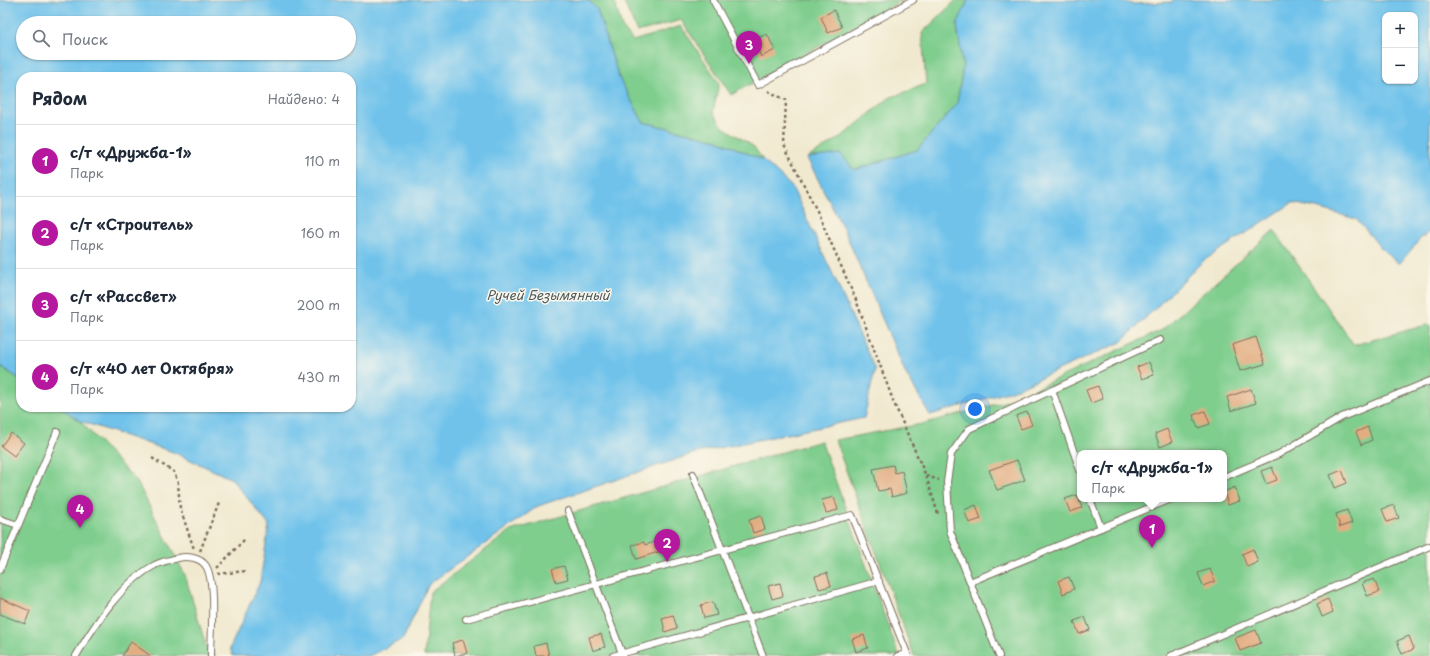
<!DOCTYPE html>
<html lang="ru">
<head>
<meta charset="utf-8">
<style>
  :root { --surface:#fff; --page:#f2f2f3; --text:#1f2937; --muted:#747a83; --line:#e0e1e3; --accent:#b5179e }
  body { margin:0; font-family:"Playpen Sans",sans-serif; background:var(--page); color:var(--text) }
  .controls { position:absolute; right:12px; top:12px; display:grid; overflow:hidden; border-radius:8px; box-shadow:0 1px 3px #0004 }
  .controls button { width:36px; height:36px; display:grid; place-items:center; padding:0; border:0; border-bottom:1px solid var(--line); background:var(--surface); color:var(--text); font:20px sans-serif }
  .you { position:absolute; left:975px; top:409px; width:14px; height:14px; margin:-10px; border:3px solid #fff; border-radius:50%; background:#1a73e8; box-shadow:0 0 0 6px #1a73e833 }
  .badge { display:grid; place-items:center; width:26px; height:26px; border-radius:50%; background:var(--accent); color:#fff; font-size:13px; font-weight:700 }
  .pin { position:absolute; translate:-50% -33px; filter:drop-shadow(0 1px 2px #0008) }
  .pin::after { content:''; position:absolute; top:21px; width:14px; height:12px; background:inherit; clip-path:polygon(0 0,100% 0,50% 100%) }
  .popup { position:absolute; left:1077px; top:450px; width:150px; height:52px; box-sizing:border-box; display:grid; place-content:center; border-radius:8px; background:var(--surface); filter:drop-shadow(0 1px 3px #0005); font-size:13px; white-space:nowrap; color:var(--muted) }
  .popup b { font-size:15px; color:var(--text) }
  .popup::after { content:''; position:absolute; left:50%; top:100%; margin-left:-8px; border:8px solid transparent; border-top-color:var(--surface) }
  .list { margin:0; padding:0; list-style:none }
  h2 { display:flex; justify-content:space-between; align-items:center; height:52px; margin:0; padding:0 16px; font-size:17px }
  h2 small { font-size:13px; font-weight:400; color:var(--muted) }
  .list li { display:grid; grid-template-columns:26px 1fr auto; gap:12px; align-items:center; box-sizing:border-box; height:72px; padding:0 16px; border-top:1px solid var(--line) }
  .list b { display:block; font-size:15px; white-space:nowrap }
  .list p { margin:0; font-size:13px; white-space:nowrap; color:var(--muted) }
  .list em { font-size:13px; font-style:normal; color:var(--muted) }
  .icon { flex:none; width:22px; height:22px; fill:none; stroke:currentColor; stroke-width:2; stroke-linecap:round; stroke-linejoin:round }
  .map { position:relative; flex:none; width:1430px; height:656px; overflow:hidden }
  .search { position:absolute; background:var(--surface); box-shadow:0 1px 3px #0004; left:16px; top:16px; width:340px; height:44px; display:flex; align-items:center; gap:10px; box-sizing:border-box; padding:0 14px; border-radius:22px; color:var(--muted); font-size:15px }
  .panel { position:absolute; background:var(--surface); box-shadow:0 1px 3px #0004; left:16px; top:72px; width:340px; height:340px; border-radius:16px }
  .map>svg:first-child { display:block }
  .green { fill:#7fce8e; stroke:#5d7c56; fill-rule:evenodd }
  .water { fill:#6fc2eb; stroke:#557684; fill-rule:evenodd }
  .building { fill:#e3ad82 }
  .lines { fill:none; stroke-linecap:round; stroke-linejoin:round }
  .service-casing { stroke:#7b6d5c; stroke-width:8 }
  .path { stroke:#7b6d5c; stroke-width:2.5; stroke-dasharray:3 3; stroke-linecap:butt }
  .service { stroke:#fff; stroke-width:6 }
  .labels { text-anchor:middle; stroke-width:3; stroke-linejoin:round; paint-order:stroke }
  .water-label { font-size:13px; font-style:italic; fill:#4b585c; stroke:#fbf7ec }
</style>
</head>
<body>
<div class="map">
<svg width="1430" height="656" viewBox="0 0 1430 656">
  <rect width="100%" height="100%" fill="#fbf7ec"/>
  <filter id="ink" filterUnits="userSpaceOnUse"><feTurbulence type="fractalNoise" baseFrequency=".025" numOctaves="2"/><feDisplacementMap in="SourceGraphic" scale="8" xChannelSelector="R" yChannelSelector="G"/><feConvolveMatrix kernelMatrix="1 2 1 2 8 2 1 2 1" color-interpolation-filters="sRGB"/></filter>
  <filter id="wash" filterUnits="userSpaceOnUse"><feTurbulence type="fractalNoise" baseFrequency=".012" numOctaves="4" result="noise"/><feDisplacementMap in="SourceGraphic" scale="16" xChannelSelector="R" yChannelSelector="G"/><feGaussianBlur stdDeviation="0.9" result="paint"/><feColorMatrix in="noise" values="0 0 0 0 0 0 0 0 0 0 0 0 0 0 0 0 0 1.4 0 .05"/><feComposite in="paint" operator="in"/></filter>
  <g filter="url(#wash)">
    <rect width="100%" height="100%" fill="#f1e9cf"/>
    <g class="green">
      <path d="M588,0H614L622,27L633,41L681,26L719,83L713,112L723,127L753,146L763,160L717,140L643,122L619,78L597,9Z"/>
      <path d="M623,0H903L731,95L681,20L637,32Z"/>
      <path d="M956,0H968L957,25L963,67L957,104L917,150L854,170L841,154L807,158L840,138L889,98L926,84L922,33Z"/>
      <path d="M1274,230L1354,345L1430,324V656H914L835,440L922,424L1011,400L1162,330ZM1080,453H1224V499H1080Z"/>
      <path d="M0,366L21,380V407H60L80,421L137,482L185,575L206,646L216,656H0Z"/>
      <path d="M821,441L899,656H424L430,592L510,531Z"/>
    </g>
    <g class="water">
      <path d="M0,0H588L597,9L619,78L643,122L717,140L763,160L792,187L836,281L875,369L864,418L695,453L538,506L429,584L403,639L369,656H233L230,648L260,582L269,525L232,479L173,452L80,421L60,407H351V77H21V380L0,366ZM23,23H349V53H23Z"/>
      <path d="M968,0H1117L1133,4L1171,2L1175,0H1430V231L1421,238L1399,264L1384,251L1356,219L1321,209L1292,203L1203,261L1121,342L1011,391L930,415L906,374L845,232L807,158L841,154L854,170L917,150L957,104L963,67L957,25ZM1385,15H1415V81H1385Z"/>
    </g>
    <g id="blocks">
      <g class="building">
        <path d="M834,10L842,27L828,33L821,17Z"/>
        <path d="M767,34L775,50L761,57L753,40Z"/>
        <path d="M1256,337L1265,364L1240,371L1232,345Z"/>
        <path d="M1149,362L1154,375L1142,379L1137,367Z"/>
        <path d="M1098,386L1103,399L1091,403L1086,390Z"/>
        <path d="M1251,389L1256,403L1231,411L1227,397Z"/>
        <path d="M1205,411L1210,424L1198,428L1193,415Z"/>
        <path d="M1027,412L1032,425L1021,429L1016,416Z"/>
        <path d="M1368,427L1372,440L1361,445L1356,432Z"/>
        <path d="M1167,429L1172,442L1160,447L1155,434Z"/>
        <path d="M11,433L24,443L14,456L1,446Z"/>
        <path d="M1017,460L1025,480L997,490L989,470Z"/>
        <path d="M893,465L895,473L902,471L907,493L892,497L890,489L878,491L873,469Z"/>
        <path d="M1272,467L1277,480L1266,484L1261,471Z"/>
        <path d="M1342,470L1347,483L1335,488L1330,475Z"/>
        <path d="M1235,487L1240,501L1228,505L1224,492Z"/>
        <path d="M1077,495L1082,508L1070,512L1065,499Z"/>
        <path d="M834,497L838,510L826,513L822,500Z"/>
        <path d="M976,505L981,519L969,523L964,510Z"/>
        <path d="M1394,505L1399,518L1387,522L1382,509Z"/>
        <path d="M1347,510L1352,523L1340,527L1336,514Z"/>
        <path d="M761,516L765,529L753,533L749,520Z"/>
        <path d="M674,536L678,549L666,553L665,550L636,559L632,545L644,542L645,545Z"/>
        <path d="M1253,549L1258,562L1247,567L1242,554Z"/>
        <path d="M564,566L568,579L556,582L552,569Z"/>
        <path d="M1210,569L1215,581L1203,586L1198,573Z"/>
        <path d="M827,573L831,586L819,589L815,576Z"/>
        <path d="M1069,577L1074,589L1063,594L1058,581Z"/>
        <path d="M1374,579L1379,592L1367,596L1362,583Z"/>
        <path d="M780,583L783,596L772,599L768,586Z"/>
        <path d="M0,598L30,611L25,624L0,614Z"/>
        <path d="M1328,599L1333,612L1322,617L1317,604Z"/>
        <path d="M713,602L717,615L704,618L701,605Z"/>
        <path d="M673,615L677,628L665,632L662,618Z"/>
        <path d="M1085,617L1090,630L1079,634L1074,621Z"/>
        <path d="M1256,630L1261,643L1240,651L1235,638Z"/>
        <path d="M601,634L605,647L593,651L589,637Z"/>
        <path d="M864,635L868,648L856,652L852,639Z"/>
        <path d="M1409,636L1414,649L1402,654L1397,641Z"/>
        <path d="M463,640L467,653L455,656L452,643Z"/>
        <path d="M131,642L151,656H122Z"/>
        <path d="M546,643L549,656H536L534,646Z"/>
      </g>
    </g>
  </g>
  <g filter="url(#ink)">
    <use href="#blocks" fill-opacity="0" stroke="#7b6d5c" stroke-width="1"/>
    <g class="lines">
      <g class="service-casing">
        <g id="service">
          <path d="M713,0L758,85L913,0"/>
          <path d="M1052,390L1080,470"/>
          <path d="M693,474L763,656"/>
          <path d="M1224,477L1279,454L1342,417L1430,381"/>
          <path d="M1090,499L1101,528"/>
          <path d="M568,511L623,656"/>
          <path d="M0,519L18,525"/>
          <path d="M0,569L57,432"/>
          <path d="M970,582L1171,499"/>
          <path d="M466,619L852,515L908,656"/>
          <path d="M76,656C95,624 121,583 155,565C162,561 171,560 178,558C187,556 200,557 206,566C216,582 211,636 211,656"/>
          <path d="M613,656L879,581"/>
          <path d="M898,656L907,654"/>
          <path d="M999,656L950,531L947,482L951,454L969,429L1160,340"/>
          <path d="M1171,656L1430,546"/>
        </g>
      </g>
      <g class="path">
        <path d="M768,91L786,100L784,145L817,211L856,300L894,403L926,476L938,514"/>
        <path d="M152,458L174,472L178,483L180,508L194,549"/>
        <path d="M926,476L939,480"/>
        <path d="M200,551L219,503"/>
        <path d="M217,568L245,539"/>
        <path d="M218,574L246,571"/>
      </g>
      <use href="#service" class="service"/>
    </g>
  </g>
  <g class="labels">
    <g class="water-label">
      <text x="548" y="300">Ручей Безымянный</text>
    </g>
  </g>
</svg>
<div class="controls">
<button>+</button>
<button>−</button>
</div>
<div class="you"></div>
<div class="pin badge" style="left:1152px;top:548px">1</div>
<div class="popup"><b>с/т «Дружба-1»</b>Парк</div>
<div class="pin badge" style="left:667px;top:562px">2</div>
<div class="pin badge" style="left:749px;top:64px">3</div>
<div class="pin badge" style="left:80px;top:528px">4</div>
<div class="search"><svg class="icon" aria-label="search" viewBox="0 0 24 24"><circle cx="10" cy="10" r="6"/><path d="M15 15l6 6"/></svg>Поиск</div>
<section class="panel">
<h2>Рядом<small>Найдено: 4</small></h2>
<ul class="list">
<li><span class="badge">1</span><div><b>с/т «Дружба-1»</b><p>Парк</p></div><em>110 m</em></li>
<li><span class="badge">2</span><div><b>с/т «Строитель»</b><p>Парк</p></div><em>160 m</em></li>
<li><span class="badge">3</span><div><b>с/т «Рассвет»</b><p>Парк</p></div><em>200 m</em></li>
<li><span class="badge">4</span><div><b>с/т «40 лет Октября»</b><p>Парк</p></div><em>430 m</em></li>
</ul>
</section>
</div>
</body>
</html>
